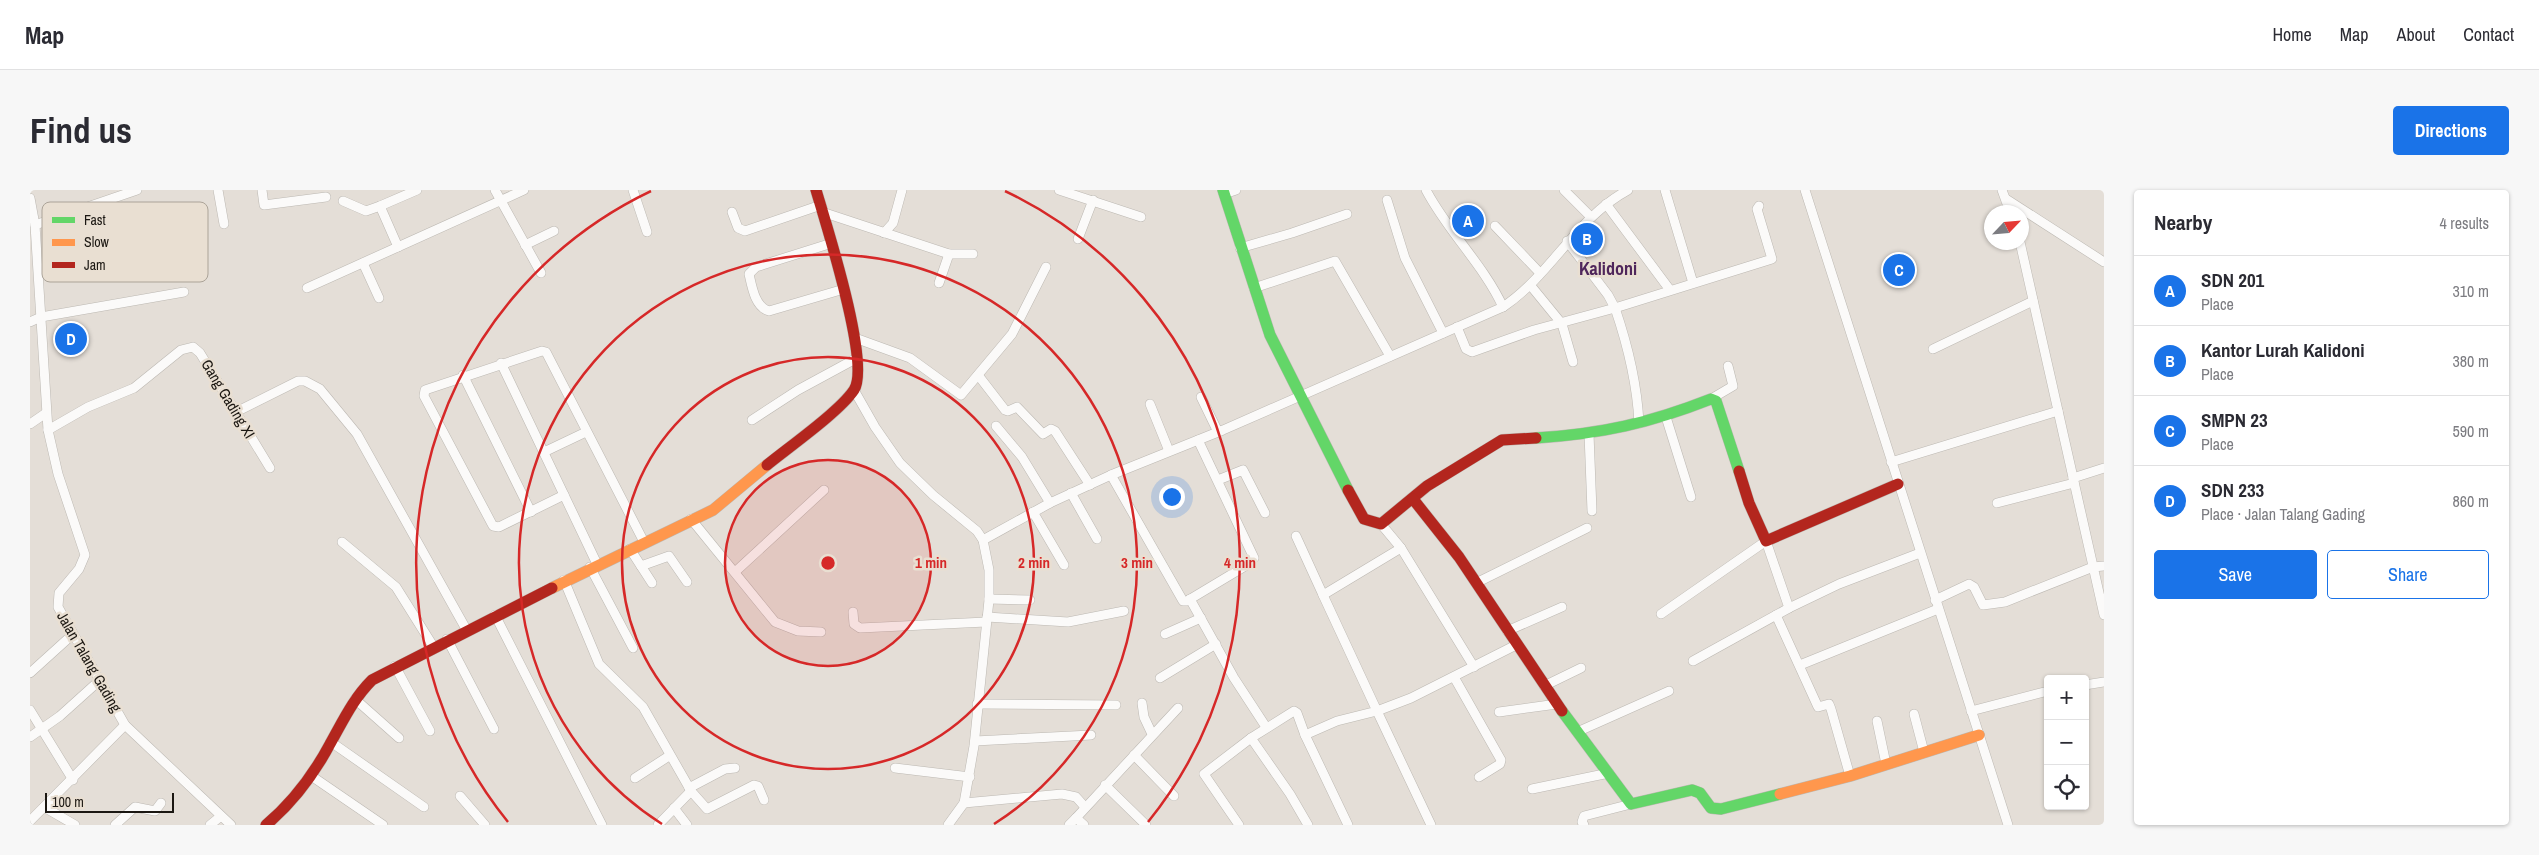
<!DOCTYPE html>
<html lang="en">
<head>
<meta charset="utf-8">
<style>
  :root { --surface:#fff; --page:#f7f7f7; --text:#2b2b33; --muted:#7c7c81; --line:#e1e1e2; --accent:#1a73e8 }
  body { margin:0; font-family:"Archivo Narrow",sans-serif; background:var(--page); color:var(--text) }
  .controls { position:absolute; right:15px; bottom:15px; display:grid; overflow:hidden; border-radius:5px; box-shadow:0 1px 4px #0004 }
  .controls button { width:45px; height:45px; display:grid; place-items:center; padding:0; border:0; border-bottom:1px solid var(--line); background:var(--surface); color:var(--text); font:25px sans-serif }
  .compass { position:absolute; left:1954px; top:15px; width:45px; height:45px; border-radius:50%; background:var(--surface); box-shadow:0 1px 4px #0004; rotate:64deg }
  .scale { position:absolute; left:15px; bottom:12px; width:129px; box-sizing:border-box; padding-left:5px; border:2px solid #1b1712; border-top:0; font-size:14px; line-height:18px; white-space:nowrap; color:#1b1712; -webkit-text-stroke:4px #e9dfd2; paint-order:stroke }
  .you { position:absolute; left:1141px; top:306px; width:18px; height:18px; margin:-12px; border:4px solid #fff; border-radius:50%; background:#1a73e8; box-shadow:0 0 0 8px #1a73e833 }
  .badge { display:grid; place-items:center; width:32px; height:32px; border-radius:50%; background:var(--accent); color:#fff; font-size:16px; font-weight:700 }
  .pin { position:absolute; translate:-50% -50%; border:2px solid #fff; box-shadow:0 1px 5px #0006 }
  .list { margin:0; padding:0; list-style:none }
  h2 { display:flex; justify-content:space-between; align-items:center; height:65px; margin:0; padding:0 20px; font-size:21px }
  h2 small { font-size:16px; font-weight:400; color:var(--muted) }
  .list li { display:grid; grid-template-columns:32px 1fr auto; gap:15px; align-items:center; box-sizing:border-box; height:70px; padding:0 20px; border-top:1px solid var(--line) }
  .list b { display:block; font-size:19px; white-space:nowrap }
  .list p { margin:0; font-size:16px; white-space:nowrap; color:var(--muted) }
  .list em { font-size:16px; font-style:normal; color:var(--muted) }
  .actions { display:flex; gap:10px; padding:15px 20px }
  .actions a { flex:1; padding:11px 0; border:1px solid var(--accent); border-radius:5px; text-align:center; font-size:18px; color:var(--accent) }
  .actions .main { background:var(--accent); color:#fff }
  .icon { flex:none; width:28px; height:28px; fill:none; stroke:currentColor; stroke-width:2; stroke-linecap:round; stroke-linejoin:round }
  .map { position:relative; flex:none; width:2074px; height:635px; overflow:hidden; border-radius:5px }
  header { display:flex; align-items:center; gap:30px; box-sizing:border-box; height:70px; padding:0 25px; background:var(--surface); border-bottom:1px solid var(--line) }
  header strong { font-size:24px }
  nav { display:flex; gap:28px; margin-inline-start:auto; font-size:18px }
  .intro { display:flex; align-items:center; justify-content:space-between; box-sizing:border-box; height:120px; padding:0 30px }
  h1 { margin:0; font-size:35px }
  .button { padding:12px 22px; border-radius:5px; background:var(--accent); color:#fff; font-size:18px; font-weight:700 }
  main { display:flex; gap:30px; padding:0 30px }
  aside { flex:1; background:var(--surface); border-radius:5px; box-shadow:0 1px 4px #0004 }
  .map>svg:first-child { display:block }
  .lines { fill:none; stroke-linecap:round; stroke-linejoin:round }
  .street-casing { stroke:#bcb8b2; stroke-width:10 }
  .fast-casing { stroke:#bcb8b2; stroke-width:12 }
  .slow-casing { stroke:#bcb8b2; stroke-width:12 }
  .jam-casing { stroke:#bcb8b2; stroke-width:12 }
  .street { stroke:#fbfaf9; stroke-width:9 }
  .fast { stroke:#63d668; stroke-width:11 }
  .slow { stroke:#ff974d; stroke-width:11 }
  .jam { stroke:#b3261e; stroke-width:11 }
  .ring { fill:none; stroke:#d62828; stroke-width:2.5 }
  .labels { text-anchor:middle; stroke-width:5; stroke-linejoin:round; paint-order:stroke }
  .street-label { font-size:15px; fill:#1b1712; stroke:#e9dfd2 }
  .quarter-label { font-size:18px; font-weight:bold; fill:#4f265b; stroke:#e9dfd2 }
  .key { fill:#e9dfd2; stroke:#aba398; stroke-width:1 }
  .key-label { font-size:14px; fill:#1b1712 }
  .centre { fill:#d62828; stroke:#e9dfd2; stroke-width:2.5 }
  .ring-label { font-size:15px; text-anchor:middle; font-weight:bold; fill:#d62828; stroke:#e9dfd2; stroke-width:5; stroke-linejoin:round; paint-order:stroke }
</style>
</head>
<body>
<header>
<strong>Map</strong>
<nav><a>Home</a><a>Map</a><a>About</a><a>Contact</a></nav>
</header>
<div class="intro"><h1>Find us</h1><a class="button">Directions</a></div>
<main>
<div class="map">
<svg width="2074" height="635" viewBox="0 0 2074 635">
  <rect width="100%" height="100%" fill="#e4ded7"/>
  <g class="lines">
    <g class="street-casing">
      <g id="street">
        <path d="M188,0L194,34"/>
        <path d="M232,0L234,15L296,7"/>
        <path d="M465,0L511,83"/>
        <path d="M603,0L617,42"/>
        <path d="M1029,0L1111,27"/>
        <path d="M1396,0C1418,42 1453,74 1473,117"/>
        <path d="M1534,0L1561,27"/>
        <path d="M1635,0L1663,93"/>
        <path d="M1775,0L1978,635"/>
        <path d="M1972,0L1980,22"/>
        <path d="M1194,4L1206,0"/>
        <path d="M0,8L5,35L18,240L28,284L55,365L49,379L29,403L28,417L95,535L201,635"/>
        <path d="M1976,9L2074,72"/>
        <path d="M1357,10L1375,68L1413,143"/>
        <path d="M313,11L336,21L350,16"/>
        <path d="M1576,14L1640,100"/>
        <path d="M702,22L708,38L715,41L791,15"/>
        <path d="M792,22L919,64H943"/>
        <path d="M5,35L107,0"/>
        <path d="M1465,36L1510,83"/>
        <path d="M854,43L863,33L872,0"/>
        <path d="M1048,49L1063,10"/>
        <path d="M1537,51L1578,105L1585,118L1742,69L1727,19L1729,16"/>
        <path d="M1990,52L2074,425"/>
        <path d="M802,53L726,77L719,84C722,97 725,117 739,121L814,99"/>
        <path d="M495,55L524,41"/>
        <path d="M368,57L350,16L387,0"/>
        <path d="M1210,58L1262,43L1317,24"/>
        <path d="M333,73L349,108"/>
        <path d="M909,93L919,64"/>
        <path d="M1501,96L1532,134L1543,172"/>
        <path d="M277,98L494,0"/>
        <path d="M1224,98L1305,71L1360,166"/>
        <path d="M0,132L11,127L154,102"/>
        <path d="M1427,137L1436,159L1442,162L1504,140L1585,118C1598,156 1607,193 1609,233"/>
        <path d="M825,148L880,168L931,205L982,144L1016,77"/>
        <path d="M1903,159L2003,111"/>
        <path d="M471,173L567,374"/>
        <path d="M433,185L501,322"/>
        <path d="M948,185L975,220L978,221L987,217L1013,244L1021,239L1025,241L1060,295"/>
        <path d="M824,200L845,237L870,273L903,305L947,341L953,350L959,380V410L944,556L934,613L918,635"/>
        <path d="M1171,207L1188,242"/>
        <path d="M1681,209L1703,196L1698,176"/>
        <path d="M1120,214L1139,261"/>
        <path d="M206,222L268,191H275L290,199L327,244L436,439"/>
        <path d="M1636,227L1661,307"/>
        <path d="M722,230L768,200L827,168"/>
        <path d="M0,234L16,223"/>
        <path d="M966,236L992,267L1020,313"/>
        <path d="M18,240L58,217L104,198L151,160L163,157L170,163L240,278"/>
        <path d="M1559,244L1562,321"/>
        <path d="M514,262L556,242"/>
        <path d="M1861,272L2028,221"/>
        <path d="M1081,285L1153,411H1157L1217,375L1224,368L1168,250"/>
        <path d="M2043,288L2074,278"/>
        <path d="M1188,290L1213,280L1235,323"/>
        <path d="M1041,303L1067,349"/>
        <path d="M534,305L469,337L463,336L394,206L395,200L512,161L516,162L614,352"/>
        <path d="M1967,313L2044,293"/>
        <path d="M1003,322L1034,375"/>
        <path d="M661,329L745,432L768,441L791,442"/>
        <path d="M1351,334L1371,358L1444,477"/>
        <path d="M1266,346L1293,405L1371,358"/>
        <path d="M953,350L1020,313L1081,285L1193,240L1473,117C1521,85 1546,28 1598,0"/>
        <path d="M312,352L366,397L403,456"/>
        <path d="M600,359L622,393"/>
        <path d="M611,376L639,366L657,392"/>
        <path d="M560,377L603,458"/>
        <path d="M705,382L794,300"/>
        <path d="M534,390L569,474L613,517L661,601L628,635"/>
        <path d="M1446,393L1557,338"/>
        <path d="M959,409L1000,410"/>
        <path d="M1160,409L1204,488L1236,537"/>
        <path d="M1905,410L1939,394L1944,397L1953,415L1975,412L2063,377L2074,376"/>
        <path d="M1759,418L1809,394L1890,363"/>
        <path d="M823,422L824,434L830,438L956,432"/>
        <path d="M1631,424L1736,351L1759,418L1663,471"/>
        <path d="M465,425L572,635"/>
        <path d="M1746,425L1788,517L1799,514L1801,519L1820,586"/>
        <path d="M957,427L1038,432L1094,421"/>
        <path d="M1477,441L1532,417"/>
        <path d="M1135,444L1171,428"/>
        <path d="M417,449L464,539"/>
        <path d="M1770,475L1908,419"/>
        <path d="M365,476L400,541"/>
        <path d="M0,483L42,445"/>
        <path d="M1424,487L1471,570L1470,574L1449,587"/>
        <path d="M1130,488L1186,454"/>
        <path d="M2055,495L2074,492"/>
        <path d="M1514,496L1551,478"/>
        <path d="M325,509L369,548"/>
        <path d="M1112,513L1114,527L1122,544"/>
        <path d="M947,514L1086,515"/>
        <path d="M0,520L43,590"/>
        <path d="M1941,521L2018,501"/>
        <path d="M1469,522L1527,514"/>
        <path d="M1884,524L1894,562"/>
        <path d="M1847,531L1856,574"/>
        <path d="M1547,542L1639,501"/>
        <path d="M1275,545L1307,531L1347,521L1293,405"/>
        <path d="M0,547L30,526L70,490"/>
        <path d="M945,551L1061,545"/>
        <path d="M301,552L394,617"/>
        <path d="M1104,565L1144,606"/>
        <path d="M865,578L940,587"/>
        <path d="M280,585L353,635"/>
        <path d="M605,588L639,566"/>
        <path d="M1075,595L1116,635"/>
        <path d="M659,598L695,579L705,578"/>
        <path d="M1502,599L1579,583"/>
        <path d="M661,601L677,619L724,595L728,596L734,610"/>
        <path d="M430,606L455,635"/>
        <path d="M934,613L1032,604L1046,607L1055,617"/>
        <path d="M14,617L45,635"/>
        <path d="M644,618L657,635"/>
        <path d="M0,631L95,535"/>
        <path d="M85,635L105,617L125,621L131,613"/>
        <path d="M180,635L191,626"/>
        <path d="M1039,635L1046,628"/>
        <path d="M1054,635L1046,628L1148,518"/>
        <path d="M1209,635L1174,584L1221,548"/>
        <path d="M1278,635L1260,604L1221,548L1264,521L1267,523L1275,545L1318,635"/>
        <path d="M1401,635L1347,521L1381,508L1486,455"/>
        <path d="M1554,635L1552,632L1554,626L1601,614"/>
      </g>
    </g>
    <g class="fast-casing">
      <g id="fast">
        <path d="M1193,0L1240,145L1318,300"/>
        <path d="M1506,248C1571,244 1620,233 1681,209L1686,211L1709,281"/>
        <path d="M1532,521L1601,614L1662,600L1670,603L1681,618L1691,619L1750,604"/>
      </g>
    </g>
    <g class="slow-casing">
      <g id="slow">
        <path d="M522,398L683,320L737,275"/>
        <path d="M1750,604L1820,586L1949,545"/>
      </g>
    </g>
    <g class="jam-casing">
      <g id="jam">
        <path d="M737,275C759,257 809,222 824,200C841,174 796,34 786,0"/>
        <path d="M1709,281L1719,313L1736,351L1868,294"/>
        <path d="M1318,300L1334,329L1351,334L1397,296L1472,250L1506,248"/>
        <path d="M1383,309L1429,367L1532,521"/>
        <path d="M236,635C262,613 284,584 300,554C313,531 323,509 342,490L522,398"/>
      </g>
    </g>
    <use href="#street" class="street"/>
    <use href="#fast" class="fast"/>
    <use href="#slow" class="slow"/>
    <use href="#jam" class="jam"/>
  </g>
  <circle cx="798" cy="373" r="103" fill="#d62828" fill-opacity=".12"/>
  <g class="ring">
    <circle cx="798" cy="373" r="103"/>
    <circle cx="798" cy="373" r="206"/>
    <path d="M632 634A309 309 0 1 1 964 634"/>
    <path d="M478 632A412 412 0 0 1 621 1M975 1A412 412 0 0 1 1118 632"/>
  </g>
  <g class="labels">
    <g class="street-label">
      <text transform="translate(198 209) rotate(59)" y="5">Gang Gading XI</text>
      <text transform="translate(59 472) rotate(60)" y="5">Jalan Talang Gading</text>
    </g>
    <g class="quarter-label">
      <text x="1578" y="85">Kalidoni</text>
    </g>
  </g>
  <rect x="12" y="12" width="166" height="80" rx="8" class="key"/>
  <rect x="22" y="27" width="23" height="6" fill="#63d668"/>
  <rect x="22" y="49" width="23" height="7" fill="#ff974d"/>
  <rect x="22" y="72" width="23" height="6" fill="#b3261e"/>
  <g class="key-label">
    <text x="54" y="35">Fast</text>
    <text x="54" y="57">Slow</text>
    <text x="54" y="80">Jam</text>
  </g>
  <circle cx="798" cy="373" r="8" class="centre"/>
  <g class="ring-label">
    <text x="901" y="378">1 min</text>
    <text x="1004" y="378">2 min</text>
    <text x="1107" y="378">3 min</text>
    <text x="1210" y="378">4 min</text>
  </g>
</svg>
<div class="controls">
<button>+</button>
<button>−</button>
<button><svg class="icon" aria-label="locate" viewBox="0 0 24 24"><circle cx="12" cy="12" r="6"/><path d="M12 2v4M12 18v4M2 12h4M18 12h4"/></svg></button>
</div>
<svg class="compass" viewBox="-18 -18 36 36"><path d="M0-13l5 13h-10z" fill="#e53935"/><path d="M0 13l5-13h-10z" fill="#7c7c81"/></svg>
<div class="scale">100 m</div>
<div class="you"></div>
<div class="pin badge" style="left:1438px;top:31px">A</div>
<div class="pin badge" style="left:1557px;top:49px">B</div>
<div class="pin badge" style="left:1869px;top:80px">C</div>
<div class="pin badge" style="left:41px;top:149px">D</div>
</div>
<aside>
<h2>Nearby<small>4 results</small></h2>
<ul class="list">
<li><span class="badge">A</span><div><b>SDN 201</b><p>Place</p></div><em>310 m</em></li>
<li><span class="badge">B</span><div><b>Kantor Lurah Kalidoni</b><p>Place</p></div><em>380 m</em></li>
<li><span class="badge">C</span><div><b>SMPN 23</b><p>Place</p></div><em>590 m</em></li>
<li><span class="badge">D</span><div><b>SDN 233</b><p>Place · Jalan Talang Gading</p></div><em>860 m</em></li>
</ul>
<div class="actions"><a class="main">Save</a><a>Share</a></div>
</aside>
</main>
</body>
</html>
